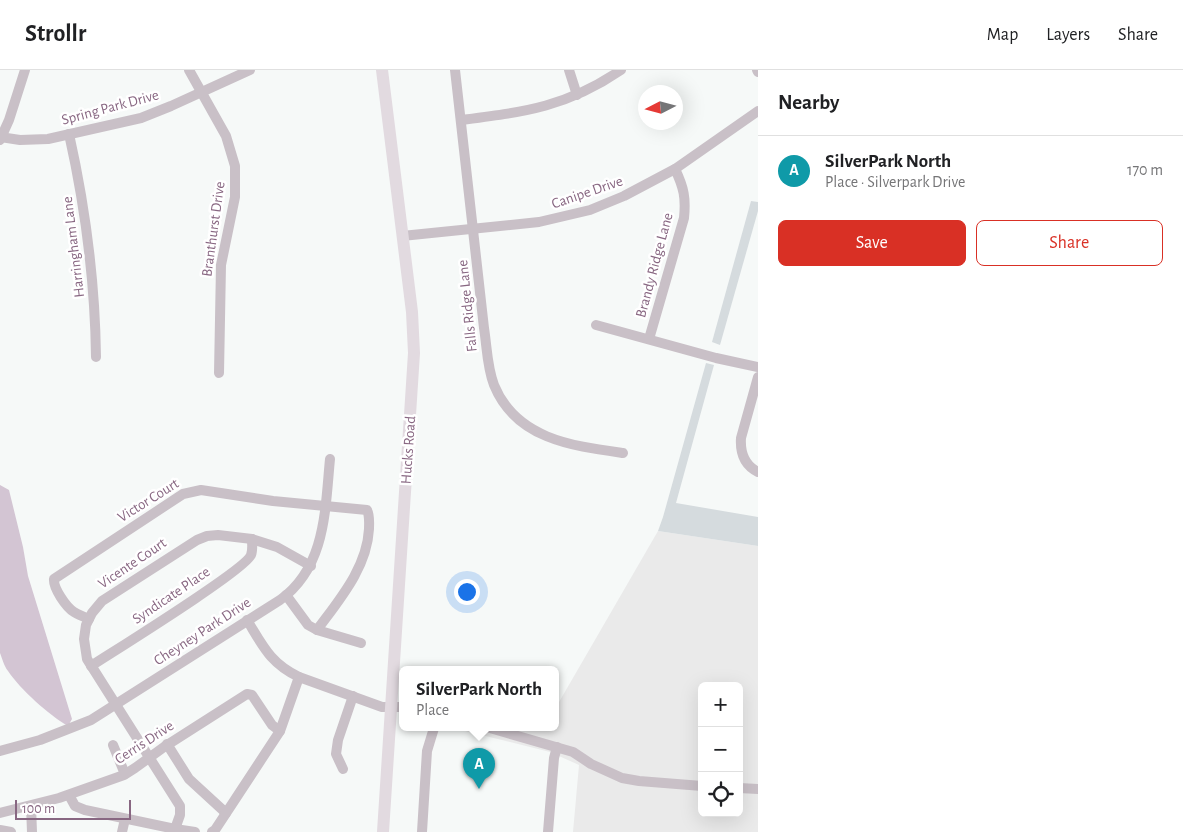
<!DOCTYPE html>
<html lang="en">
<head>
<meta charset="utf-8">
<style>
  :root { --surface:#fff; --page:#f6f6f6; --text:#202124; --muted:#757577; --line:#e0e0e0; --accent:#d93025 }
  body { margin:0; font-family:"Alegreya Sans",sans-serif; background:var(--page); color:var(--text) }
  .controls { position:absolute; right:15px; bottom:15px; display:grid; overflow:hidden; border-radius:8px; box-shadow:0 5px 20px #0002 }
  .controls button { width:45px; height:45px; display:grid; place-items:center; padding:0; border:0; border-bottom:1px solid var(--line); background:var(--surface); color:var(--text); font:25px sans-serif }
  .compass { position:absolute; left:638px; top:15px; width:45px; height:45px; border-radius:50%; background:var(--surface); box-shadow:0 5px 20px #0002; rotate:264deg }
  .scale { position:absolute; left:15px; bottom:12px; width:116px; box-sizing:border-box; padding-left:5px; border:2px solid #886782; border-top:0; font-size:14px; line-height:18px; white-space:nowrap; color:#886782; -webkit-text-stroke:4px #fff; paint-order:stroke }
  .you { position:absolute; left:466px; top:521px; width:18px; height:18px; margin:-12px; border:4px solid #fff; border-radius:50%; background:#1a73e8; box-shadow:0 0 0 8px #1a73e833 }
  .badge { display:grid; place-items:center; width:32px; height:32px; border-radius:50%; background:var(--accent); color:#fff; font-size:16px; font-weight:700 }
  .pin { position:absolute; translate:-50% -41px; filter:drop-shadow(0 1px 2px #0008) }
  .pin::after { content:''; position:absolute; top:26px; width:18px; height:15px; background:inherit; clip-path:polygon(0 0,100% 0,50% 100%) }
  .popup { position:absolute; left:399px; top:596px; width:160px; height:65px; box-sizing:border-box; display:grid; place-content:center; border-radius:8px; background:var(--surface); filter:drop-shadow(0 1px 4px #0005); font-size:16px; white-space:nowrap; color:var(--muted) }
  .popup b { font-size:19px; color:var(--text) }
  .popup::after { content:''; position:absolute; left:50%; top:100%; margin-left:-10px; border:10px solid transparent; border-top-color:var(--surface) }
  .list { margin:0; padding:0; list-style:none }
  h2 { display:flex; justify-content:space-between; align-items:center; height:65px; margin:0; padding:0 20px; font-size:21px }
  h2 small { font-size:16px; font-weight:400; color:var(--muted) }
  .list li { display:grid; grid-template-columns:32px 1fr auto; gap:15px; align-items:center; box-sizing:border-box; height:70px; padding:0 20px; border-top:1px solid var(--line) }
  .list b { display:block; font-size:19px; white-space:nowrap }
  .list p { margin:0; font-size:16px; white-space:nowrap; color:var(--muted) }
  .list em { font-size:16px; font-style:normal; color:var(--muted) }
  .actions { display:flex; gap:10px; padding:15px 20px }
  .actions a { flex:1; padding:11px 0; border:1px solid var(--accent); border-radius:8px; text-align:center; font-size:18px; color:var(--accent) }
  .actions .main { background:var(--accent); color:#fff }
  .icon { flex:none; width:28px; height:28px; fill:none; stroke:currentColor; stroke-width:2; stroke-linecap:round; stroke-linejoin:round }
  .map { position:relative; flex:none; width:758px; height:762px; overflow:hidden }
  header { display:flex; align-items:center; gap:30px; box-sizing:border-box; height:70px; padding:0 25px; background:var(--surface); border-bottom:1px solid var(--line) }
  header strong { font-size:24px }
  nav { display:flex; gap:28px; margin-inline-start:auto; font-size:18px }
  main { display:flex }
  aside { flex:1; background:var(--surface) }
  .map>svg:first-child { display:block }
  .built { fill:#eaeaea; fill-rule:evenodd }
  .green { fill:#d5dbde }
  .water { fill:#d3c5d3 }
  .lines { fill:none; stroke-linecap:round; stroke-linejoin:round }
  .minor { stroke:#c9c0c7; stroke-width:10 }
  .major { stroke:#e2dae0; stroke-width:12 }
  .labels { text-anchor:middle; stroke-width:5; stroke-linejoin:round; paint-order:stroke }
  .street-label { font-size:15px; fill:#886782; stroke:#fff }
</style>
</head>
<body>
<header>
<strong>Strollr</strong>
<nav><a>Map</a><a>Layers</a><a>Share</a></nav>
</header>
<main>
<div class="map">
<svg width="758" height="762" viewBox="0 0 758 762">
  <rect width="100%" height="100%" fill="#f6f9f8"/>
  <path class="built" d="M658,461L758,476V762H573L579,695L550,682L453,658H555V639ZM702,616H739V743H702Z"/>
  <g class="green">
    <path d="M751,131L758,132V141L720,275L712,272Z"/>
    <path d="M706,293L714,295L676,433L758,447V476L658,461L663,447Z"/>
  </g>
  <path class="water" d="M0,415L9,420L23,477L28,506L72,649L68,656C49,645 20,619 8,601C4,596 2,588 0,583Z"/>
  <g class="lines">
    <g class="minor">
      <path d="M189,0L226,66L235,96V127L221,195L219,303"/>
      <path d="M455,0L484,258C487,277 487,297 494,315C516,369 572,376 623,383"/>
      <path d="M569,0L577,25"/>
      <path d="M757,0L758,2"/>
      <path d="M462,50C524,42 567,37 621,0"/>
      <path d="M69,64C86,140 95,209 96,287"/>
      <path d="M0,67L20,70L48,69L141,48L171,36L250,0"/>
      <path d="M0,70L9,50L25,0"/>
      <path d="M402,166L539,152L590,140L624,126L675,99L758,41"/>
      <path d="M596,255L716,288L758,297"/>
      <path d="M649,269L684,148C686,128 684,118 675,99"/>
      <path d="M758,307L741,368C740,383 744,395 758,402"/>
      <path d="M286,525L308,555L317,560L361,573"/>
      <path d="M89,549C84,547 79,545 74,542C66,537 53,518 54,509L183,424L201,420L273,431L367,440C370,446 369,453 369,459C367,498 339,530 317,560"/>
      <path d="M247,550C263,576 270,593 299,607L382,637H403"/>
      <path d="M91,596C114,581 245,500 251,485C253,480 252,474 252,469"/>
      <path d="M490,658L573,682L591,694L622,708L639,711L702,716"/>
      <path d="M167,674L189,709L226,743"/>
      <path d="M113,675L125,704"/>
      <path d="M0,681L40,670L91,650L280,530C326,497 325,440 330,389"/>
      <path d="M343,699L336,684L338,670L353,626"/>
      <path d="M739,718L758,719"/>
      <path d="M69,725L75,736L85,740L175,759L195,762"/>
      <path d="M31,736L32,762"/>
      <path d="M0,743L59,728L124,705L135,698L164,677L247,624L252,625L272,655L280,661"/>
      <path d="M175,759L180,745V736L87,589L84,569L86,555L92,543L102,531L197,470L207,466L218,465L252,469L277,477L311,496"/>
      <path d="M0,760L11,762"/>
      <path d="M122,762L125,749"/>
      <path d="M212,762L215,760L280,661L299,607"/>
      <path d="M422,762L427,681L434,658"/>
      <path d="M548,762L554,688L557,677"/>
    </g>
    <path class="major" d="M382,0L412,242L414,283L383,762"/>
  </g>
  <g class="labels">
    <g class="street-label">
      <text transform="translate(110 37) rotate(-15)" y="5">Spring Park Drive</text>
      <text transform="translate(587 122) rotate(-19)" y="5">Canipe Drive</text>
      <text transform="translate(213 159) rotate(-82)" y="5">Branthurst Drive</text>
      <text transform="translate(73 177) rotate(-97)" y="5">Harringham Lane</text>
      <text transform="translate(654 195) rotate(-75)" y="5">Brandy Ridge Lane</text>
      <text transform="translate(467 236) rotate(-96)" y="5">Falls Ridge Lane</text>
      <text transform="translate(408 380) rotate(-86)" y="5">Hucks Road</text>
      <text transform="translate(148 430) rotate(-32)" y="5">Victor Court</text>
      <text transform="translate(132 493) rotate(-34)" y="5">Vicente Court</text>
      <text transform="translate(171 525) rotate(-34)" y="5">Syndicate Place</text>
      <text transform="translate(202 561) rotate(-33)" y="5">Cheyney Park Drive</text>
      <text transform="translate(144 672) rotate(-33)" y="5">Cerris Drive</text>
    </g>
  </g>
</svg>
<div class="controls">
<button>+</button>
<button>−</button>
<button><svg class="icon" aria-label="locate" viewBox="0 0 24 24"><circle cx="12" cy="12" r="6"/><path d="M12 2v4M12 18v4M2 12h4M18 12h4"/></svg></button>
</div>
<svg class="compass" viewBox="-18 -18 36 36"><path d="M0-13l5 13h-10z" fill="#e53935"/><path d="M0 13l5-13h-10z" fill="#757577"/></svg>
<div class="scale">100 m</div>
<div class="you"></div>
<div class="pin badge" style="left:479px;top:719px;background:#0f9aa8">A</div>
<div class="popup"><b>SilverPark North</b>Place</div>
</div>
<aside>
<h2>Nearby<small></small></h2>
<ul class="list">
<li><span class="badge" style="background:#0f9aa8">A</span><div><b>SilverPark North</b><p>Place · Silverpark Drive</p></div><em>170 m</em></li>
</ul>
<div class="actions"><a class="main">Save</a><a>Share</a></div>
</aside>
</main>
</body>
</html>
